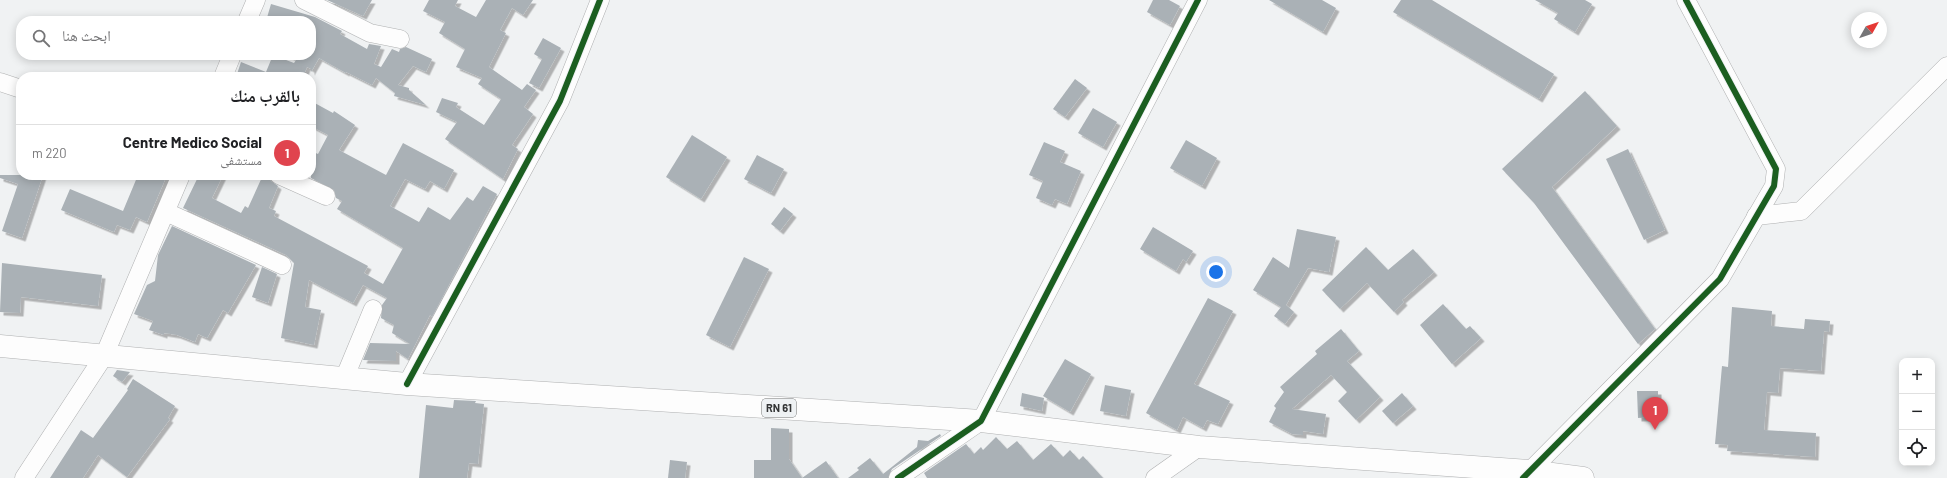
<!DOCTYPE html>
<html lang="ar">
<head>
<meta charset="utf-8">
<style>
  :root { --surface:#fff; --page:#f2f2f2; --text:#202124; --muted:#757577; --line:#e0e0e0; --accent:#d93025 }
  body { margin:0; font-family:Barlow,"Noto Naskh Arabic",sans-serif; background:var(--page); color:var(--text); direction:rtl }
  .controls { position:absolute; right:12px; bottom:12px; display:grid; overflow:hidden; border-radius:8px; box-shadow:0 2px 10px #0003 }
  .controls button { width:36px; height:36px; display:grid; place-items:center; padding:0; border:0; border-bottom:1px solid var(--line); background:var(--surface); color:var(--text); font:20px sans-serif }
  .compass { position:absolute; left:1851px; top:12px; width:36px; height:36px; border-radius:50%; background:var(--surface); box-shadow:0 2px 10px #0003; rotate:50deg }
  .you { position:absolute; left:1216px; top:272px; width:14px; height:14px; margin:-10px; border:3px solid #fff; border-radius:50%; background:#1a73e8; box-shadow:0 0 0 6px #1a73e833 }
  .badge { display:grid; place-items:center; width:26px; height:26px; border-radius:50%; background:var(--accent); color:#fff; font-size:13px; font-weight:700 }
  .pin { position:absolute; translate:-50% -33px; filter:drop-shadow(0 1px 2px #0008) }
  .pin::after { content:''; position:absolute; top:21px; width:14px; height:12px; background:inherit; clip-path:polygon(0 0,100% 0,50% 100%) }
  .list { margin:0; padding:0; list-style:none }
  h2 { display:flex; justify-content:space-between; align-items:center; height:52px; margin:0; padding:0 16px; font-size:17px }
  h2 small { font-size:13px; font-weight:400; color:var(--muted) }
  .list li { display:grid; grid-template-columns:26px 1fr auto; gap:12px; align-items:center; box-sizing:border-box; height:56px; padding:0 16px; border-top:1px solid var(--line) }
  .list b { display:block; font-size:15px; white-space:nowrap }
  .list p { margin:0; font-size:13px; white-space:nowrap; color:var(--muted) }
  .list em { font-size:13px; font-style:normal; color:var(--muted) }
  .icon { flex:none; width:22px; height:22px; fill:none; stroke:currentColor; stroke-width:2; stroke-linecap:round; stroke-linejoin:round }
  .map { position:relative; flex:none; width:1947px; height:478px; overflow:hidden; direction:ltr }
  .search { position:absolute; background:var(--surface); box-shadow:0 2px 10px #0003; left:16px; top:16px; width:300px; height:44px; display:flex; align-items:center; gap:10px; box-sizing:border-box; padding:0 14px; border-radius:16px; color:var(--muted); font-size:15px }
  .panel { position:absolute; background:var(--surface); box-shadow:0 2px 10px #0003; left:16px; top:72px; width:300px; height:108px; border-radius:16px; direction:rtl }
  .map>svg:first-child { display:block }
  .building { fill:#aab1b6; filter:url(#shadow) }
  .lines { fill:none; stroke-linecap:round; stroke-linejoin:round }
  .minor-casing { stroke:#afb0b1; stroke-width:19 }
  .major-casing { stroke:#afb0b1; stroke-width:23 }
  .minor { stroke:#fdfdfd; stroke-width:18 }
  .major { stroke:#fdfdfd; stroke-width:22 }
  .cycleway-casing { stroke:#eff2f4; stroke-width:8 }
  .cycleway { stroke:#1b5e20; stroke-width:6 }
  .labels { text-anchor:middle; stroke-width:4; stroke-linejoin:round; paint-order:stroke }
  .shield { fill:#eff2f4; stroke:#6c6e6f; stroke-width:1 }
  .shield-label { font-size:11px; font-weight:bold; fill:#343536 }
</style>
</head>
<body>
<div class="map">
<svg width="1947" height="478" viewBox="0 0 1947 478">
  <defs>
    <filter id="shadow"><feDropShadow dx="3.5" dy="3.5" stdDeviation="0" flood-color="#0004"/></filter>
  </defs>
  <rect width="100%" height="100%" fill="#f0f2f3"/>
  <g class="building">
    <path d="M327,0H372L363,16Z"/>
    <path d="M429,0H458L455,6L476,17L486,0H533L523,15L512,8L500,30L506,33L489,67L522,90L527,84L536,90L524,107L533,114L512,145L518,149L503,179L445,139L457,122L436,112L442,98L458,103L456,107L484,125L501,99L478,84L482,78L456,67L465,49L439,33L445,22L423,11Z"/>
    <path d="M1153,0H1169L1180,6L1170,25L1147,12Z"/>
    <path d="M1269,0H1322L1336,8L1323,32Z"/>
    <path d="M1401,0H1432L1554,74L1539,99L1393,12Z"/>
    <path d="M1535,0H1585L1592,4L1575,32L1554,19L1558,13Z"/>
    <path d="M271,4L315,17L342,31L340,34L367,49L369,44L381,46L374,64L381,67L392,49L399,52L400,49L406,47L432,59L426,72L413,66L398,85L409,88V90L426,105L394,96L395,93L376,78L372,85L346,72V73L319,58L311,72V69L307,67L303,77H236L241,62L266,72L273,55L294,63L296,60L288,55H311V21H266Z"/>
    <path d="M543,38L561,48L539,88L529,83L542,59L534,54Z"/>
    <path d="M1075,79L1087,88L1065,117L1053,109Z"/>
    <path d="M1585,91L1617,126L1552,187L1655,329L1638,344L1534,203L1502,169Z"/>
    <path d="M311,101L333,113L334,111L355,125L339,150L386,175L403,143L454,170L444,189L430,181L425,189L405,179L390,206L419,222L428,207L450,220L467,197L473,201L483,186L497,194L432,317L430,315L408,359L396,351V361L363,360L370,343L410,344L392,333L394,325L381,318L382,305L387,298L363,285L353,303L309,280L305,307L321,310L314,345L281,338L294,263L286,255L183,208L199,175H223L212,198L241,213L245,206L248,208L263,175H267L271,181L278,186L269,208L276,211L274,216L368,266L364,273L383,284L403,248L337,209L342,201L336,198L334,190L311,178V151L318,154L328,135L311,126Z"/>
    <path d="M1093,108L1117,122L1103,147L1078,133Z"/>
    <path d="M692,135L727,157L701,199L666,177Z"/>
    <path d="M1186,140L1217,158L1202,186L1170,168Z"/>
    <path d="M1044,142L1065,151L1060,162L1081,171L1067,204L1055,199L1052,205L1036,198L1043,181L1029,175Z"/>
    <path d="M1628,149L1665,230L1644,240L1606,159Z"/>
    <path d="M757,155L784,169L771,193L744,179Z"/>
    <path d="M0,175H43L22,238L2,231L18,184L0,178Z"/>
    <path d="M138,175H167L147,222L136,217L130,230L117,225L114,232L61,210L70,189L123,211Z"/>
    <path d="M784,207L793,214L780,231L771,224Z"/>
    <path d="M172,226L256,265L228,313L223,310L207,338L198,334L195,342L177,335L164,333V335L149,330L153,321L134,314L147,285L155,281L158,255Z"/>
    <path d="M1153,227L1193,251L1186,262L1183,259L1176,271L1140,249Z"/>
    <path d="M1297,229L1336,237L1329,272L1308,268L1286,305L1294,312L1285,324L1274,316L1281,307L1253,290L1273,257L1289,268Z"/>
    <path d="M1366,247L1388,270L1413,249L1434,272L1402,300L1404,302L1394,312L1367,283L1340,309L1322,290Z"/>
    <path d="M744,257L769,269L730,347L706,335Z"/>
    <path d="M2,263L102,275L98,306L21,297L20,313L0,312Z"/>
    <path d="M262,267L277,274L268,303L252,297Z"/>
    <path d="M1208,298L1233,311L1194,384L1230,401L1218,424L1207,420L1203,428L1183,417L1177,430L1146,413Z"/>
    <path d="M1443,304L1466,329L1470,326L1481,338L1452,364L1420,325Z"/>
    <path d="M1732,307L1772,311L1771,326L1804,329L1805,319L1830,321L1829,332L1824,331L1821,371L1780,368L1778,393L1767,392L1764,430L1816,433L1815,457L1727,451L1728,445L1715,444L1722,366L1728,367Z"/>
    <path d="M1341,329L1359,351L1347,361L1380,397L1356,420L1338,401L1347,392L1331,375L1292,409L1326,414L1323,434L1303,431V435L1292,434L1269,422L1276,408L1274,406L1284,392L1280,387L1317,354L1315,351Z"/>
    <path d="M1065,359L1091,374L1070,412L1043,396Z"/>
    <path d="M117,370L130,372L122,382L113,376Z"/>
    <path d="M133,379L175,406L168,418L170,419L127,477L98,455L83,478H50L81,430L93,438L128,390L127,389Z"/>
    <path d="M1105,385L1131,390L1126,416L1100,411Z"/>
    <path d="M1637,391H1658V405H1654V417L1638,418Z"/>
    <path d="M1022,393L1044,398L1042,411L1020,406Z"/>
    <path d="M1402,393L1413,406L1393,423L1382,411Z"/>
    <path d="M454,400L476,401L475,403L484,404L478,464L469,463L467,478H419L426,405L453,408Z"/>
    <path d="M771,428L789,429V459L802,478L826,461L838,478H754V460H771Z"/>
    <path d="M940,434L941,436L892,469L888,478H848L859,470L857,468L870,458L883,474L917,447L918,440L928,441Z"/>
    <path d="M996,437L1007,449L1017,441L1033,460L1051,444L1063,457L1070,450L1079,460L1083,456L1103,478H927L924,473L966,444L974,454L981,447L983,450Z"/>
    <path d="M670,460L687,462L685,478H668Z"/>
  </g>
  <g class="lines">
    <g class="minor-casing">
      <g id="minor">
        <path d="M304,0L370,33L400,39"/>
        <path d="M247,21L256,0"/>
        <path d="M223,77L232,55"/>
        <path d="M0,82L21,89"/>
        <path d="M279,175L326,196"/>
        <path d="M166,212L282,265"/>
        <path d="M1756,216L1801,211L1947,66"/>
        <path d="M344,379L373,309"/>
        <path d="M407,384L560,101L600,0"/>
        <path d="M24,478L104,356L181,175"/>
        <path d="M898,478L981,421L1198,0"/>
        <path d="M1155,478L1199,447"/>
        <path d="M1523,478L1720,279L1774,186L1776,169L1686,0"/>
      </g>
    </g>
    <g class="major-casing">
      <path id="major" d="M0,346L407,384L981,421L1199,447L1529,471L1583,478"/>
    </g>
    <use href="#minor" class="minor"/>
    <use href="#major" class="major"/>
    <g class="cycleway-casing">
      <g id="cycleway">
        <path d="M407,384L560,101L600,0"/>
        <path d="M898,478L981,421L1198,0"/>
        <path d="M1523,478L1720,279L1774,186L1776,169L1686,0"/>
      </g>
    </g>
    <use href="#cycleway" class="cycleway"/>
  </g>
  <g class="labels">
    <rect class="shield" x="762" y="399" width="34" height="18" rx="3"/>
    <g class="shield-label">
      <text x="779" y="412">RN 61</text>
    </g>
  </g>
</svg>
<div class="controls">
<button>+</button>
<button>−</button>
<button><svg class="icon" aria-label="locate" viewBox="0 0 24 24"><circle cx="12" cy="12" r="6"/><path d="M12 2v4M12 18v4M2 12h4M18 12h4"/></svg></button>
</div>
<svg class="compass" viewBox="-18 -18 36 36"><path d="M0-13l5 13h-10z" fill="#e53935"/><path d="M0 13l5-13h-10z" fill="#757577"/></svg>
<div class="you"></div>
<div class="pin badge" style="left:1655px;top:430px;background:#e0444e">1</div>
<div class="search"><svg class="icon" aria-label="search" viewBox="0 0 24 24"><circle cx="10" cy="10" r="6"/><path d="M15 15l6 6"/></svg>ابحث هنا</div>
<section class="panel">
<h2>بالقرب منك<small></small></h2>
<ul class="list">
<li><span class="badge" style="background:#e0444e">1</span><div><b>Centre Medico Social</b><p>مستشفى</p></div><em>220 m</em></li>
</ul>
</section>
</div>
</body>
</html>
